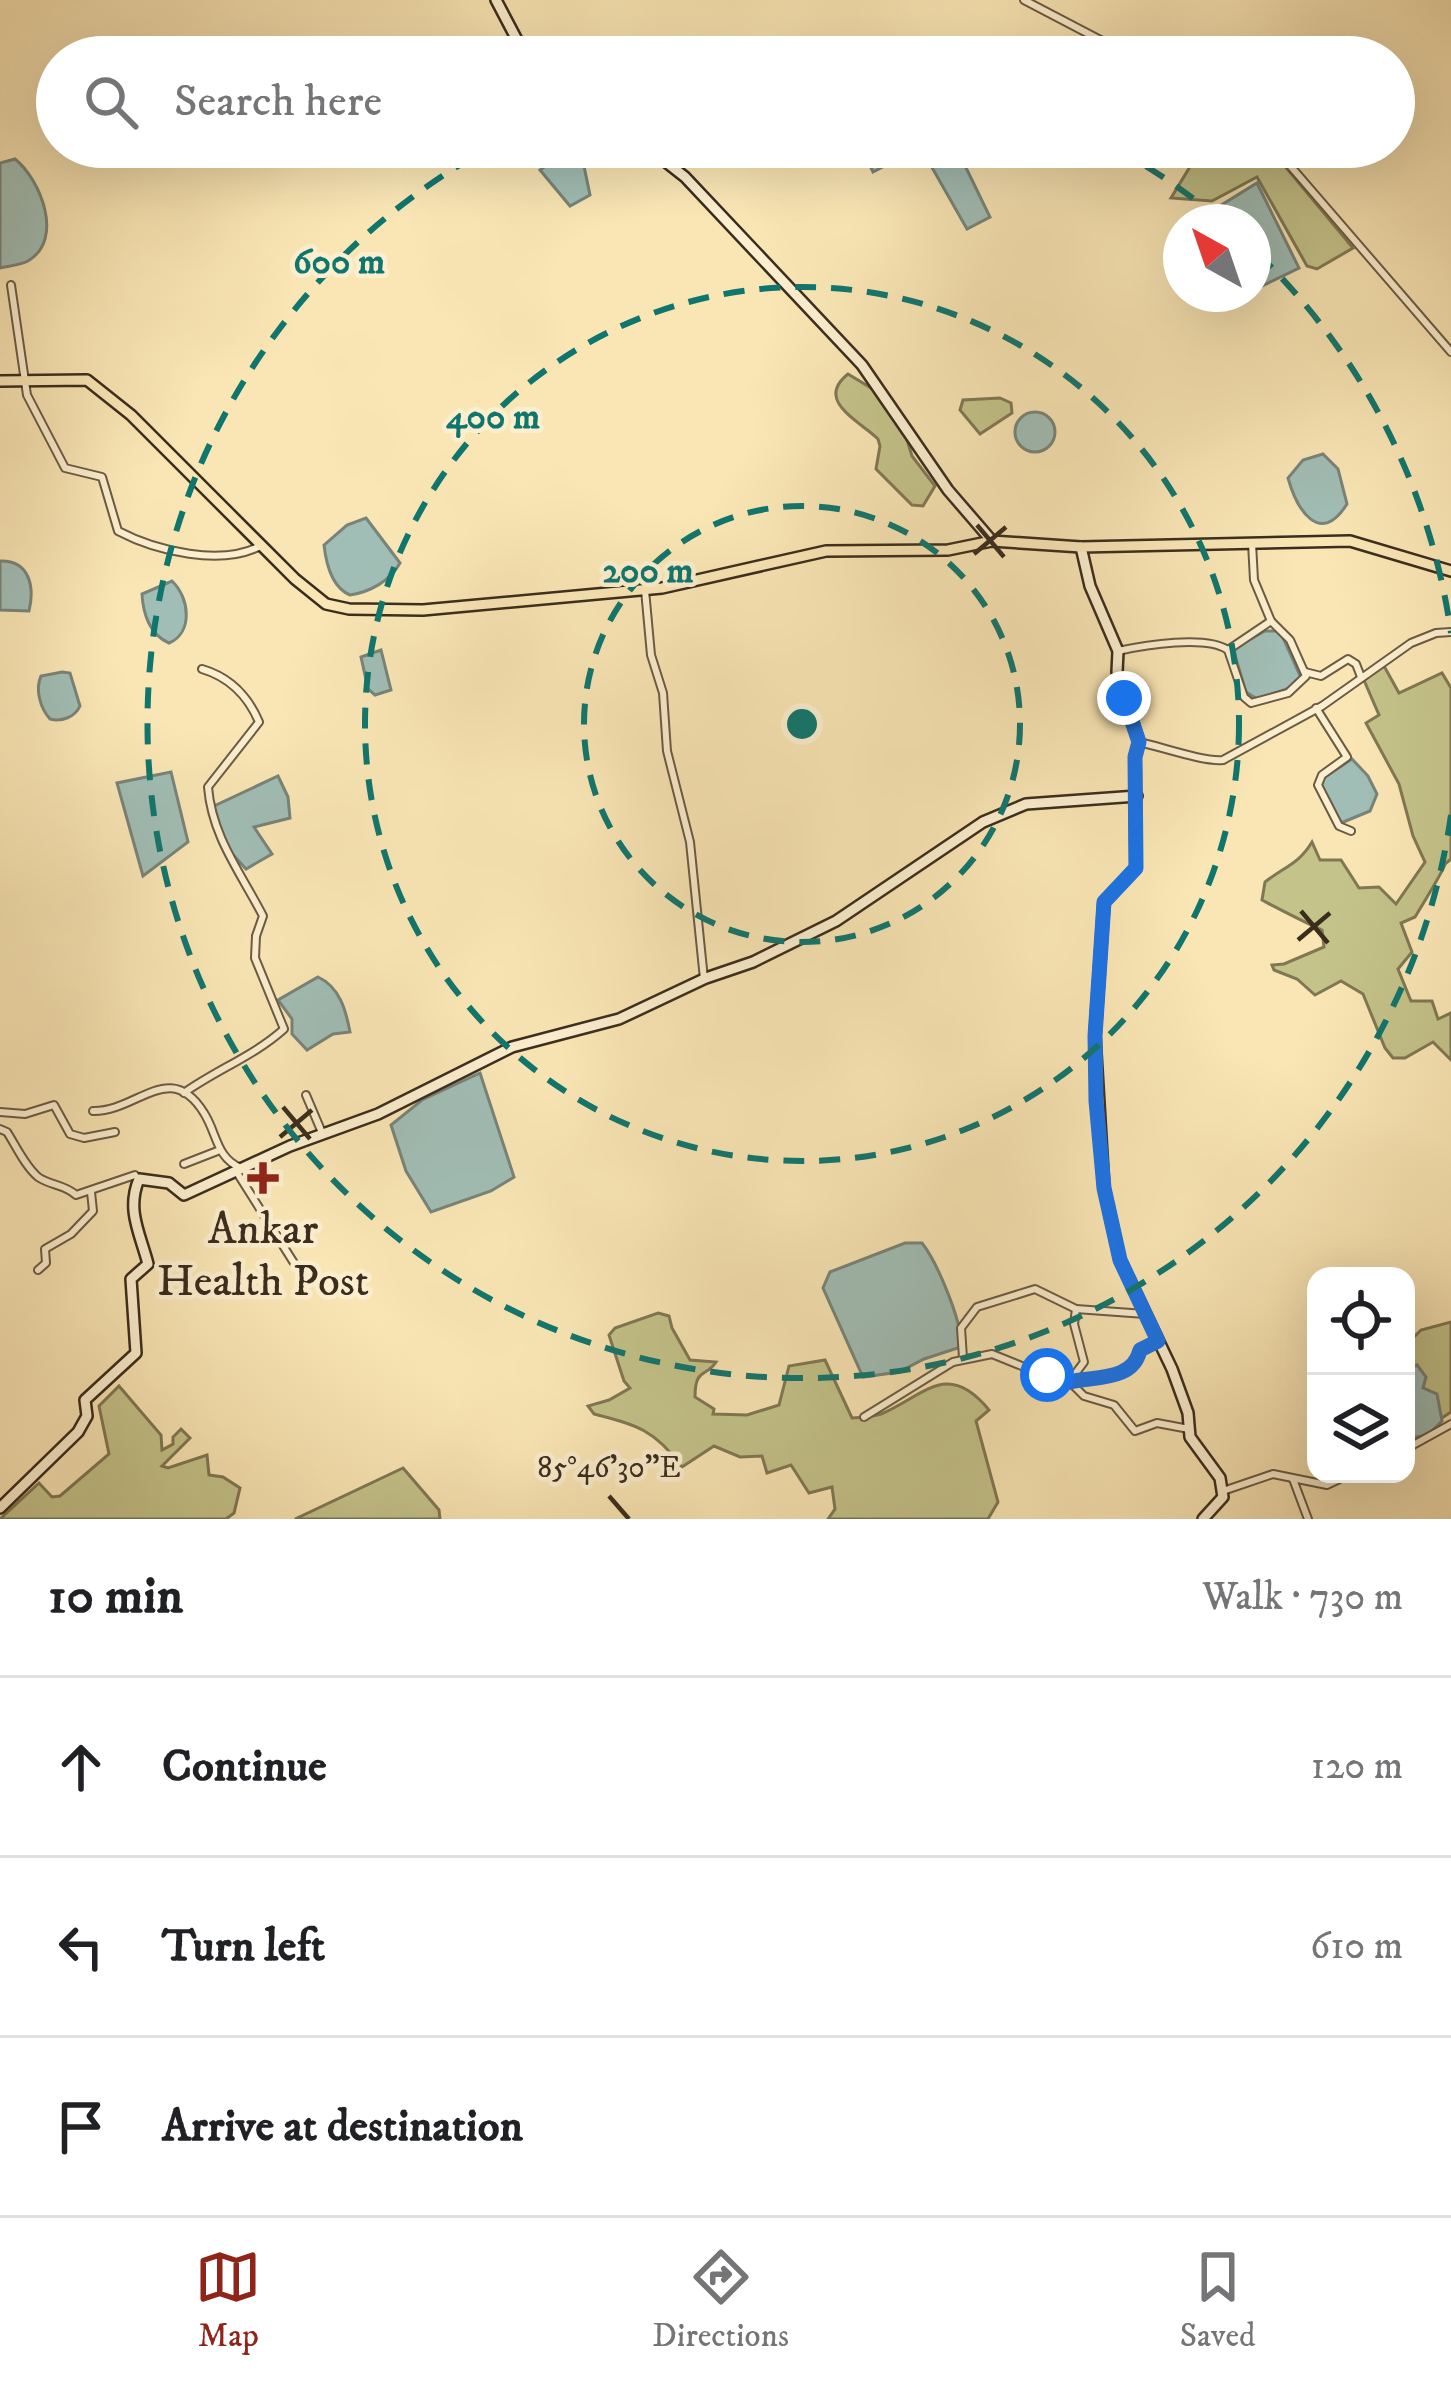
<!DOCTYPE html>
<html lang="en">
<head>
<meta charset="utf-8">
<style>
  :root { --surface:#fff; --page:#f6f6f6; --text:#202124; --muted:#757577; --line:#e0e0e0; --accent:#8f2418 }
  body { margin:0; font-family:"IM FELL DW Pica",serif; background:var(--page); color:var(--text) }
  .controls { position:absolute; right:36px; bottom:36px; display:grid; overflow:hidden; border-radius:24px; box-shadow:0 12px 48px #0002 }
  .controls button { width:108px; height:108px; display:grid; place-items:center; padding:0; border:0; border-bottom:3px solid var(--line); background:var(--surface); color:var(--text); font:60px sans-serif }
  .compass { position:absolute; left:1163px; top:204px; width:108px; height:108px; border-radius:50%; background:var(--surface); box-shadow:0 12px 48px #0002; rotate:320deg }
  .stop { position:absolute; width:36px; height:36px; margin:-27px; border:9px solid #1a73e8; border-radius:50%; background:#fff }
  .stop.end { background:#1a73e8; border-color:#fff; box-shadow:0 3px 12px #0008 }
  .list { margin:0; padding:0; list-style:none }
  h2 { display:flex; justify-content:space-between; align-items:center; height:156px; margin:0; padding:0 48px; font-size:51px }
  h2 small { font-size:39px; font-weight:400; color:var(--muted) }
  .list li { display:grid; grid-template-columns:78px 1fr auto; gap:36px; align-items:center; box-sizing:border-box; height:180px; padding:0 48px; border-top:3px solid var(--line) }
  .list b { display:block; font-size:45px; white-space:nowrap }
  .list em { font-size:39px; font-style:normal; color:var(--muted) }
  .icon { flex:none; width:66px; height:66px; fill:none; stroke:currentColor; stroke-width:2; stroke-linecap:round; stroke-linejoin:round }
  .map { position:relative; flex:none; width:1451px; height:1519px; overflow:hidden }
  .search { position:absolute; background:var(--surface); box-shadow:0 12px 48px #0002; left:36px; right:36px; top:36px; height:132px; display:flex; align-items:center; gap:30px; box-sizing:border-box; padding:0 42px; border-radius:66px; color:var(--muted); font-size:45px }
  .sheet { height:696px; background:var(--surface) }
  nav { display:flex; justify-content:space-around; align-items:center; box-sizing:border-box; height:168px; border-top:3px solid var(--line); background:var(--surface); font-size:33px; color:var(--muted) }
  nav a { display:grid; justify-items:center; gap:6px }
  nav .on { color:var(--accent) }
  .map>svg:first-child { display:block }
  .green { fill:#c4c38a; stroke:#807854; stroke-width:3 }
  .water { fill:#a1beb6; stroke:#788479; stroke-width:3 }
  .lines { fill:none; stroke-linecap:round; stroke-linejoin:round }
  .street-casing { stroke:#6b5b44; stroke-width:10 }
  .secondary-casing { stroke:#3b2d1e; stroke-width:14 }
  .primary-casing { stroke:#3b2d1e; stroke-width:14 }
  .street { stroke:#fcefcf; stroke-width:6 }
  .secondary { stroke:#fcefcf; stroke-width:9 }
  .primary { stroke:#fae6b5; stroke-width:9 }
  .route { stroke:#1a73e8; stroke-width:15 }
  .ticks { fill:none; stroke:#3b2d1e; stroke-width:4.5 }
  .ring { fill:none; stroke:#0f766e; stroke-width:6; stroke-dasharray:21 15 }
  .poi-dot { fill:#8f2418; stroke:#fcefcf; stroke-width:4.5 }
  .labels { text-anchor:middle; stroke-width:9; stroke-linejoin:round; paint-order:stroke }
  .poi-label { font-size:45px; fill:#3b2d1e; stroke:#fcefcf }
  .ticks-label { font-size:30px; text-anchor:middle; fill:#3b2d1e; stroke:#fcefcf; stroke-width:9; stroke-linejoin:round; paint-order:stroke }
  .centre { fill:#0f766e; stroke:#fcefcf; stroke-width:6 }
  .ring-label { font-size:36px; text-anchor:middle; font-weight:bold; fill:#0f766e; stroke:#fcefcf; stroke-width:9; stroke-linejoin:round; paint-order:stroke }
</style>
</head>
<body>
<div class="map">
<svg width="1451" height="1519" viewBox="0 0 1451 1519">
  <rect width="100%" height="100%" fill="#fae6b5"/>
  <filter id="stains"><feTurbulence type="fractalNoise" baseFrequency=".00167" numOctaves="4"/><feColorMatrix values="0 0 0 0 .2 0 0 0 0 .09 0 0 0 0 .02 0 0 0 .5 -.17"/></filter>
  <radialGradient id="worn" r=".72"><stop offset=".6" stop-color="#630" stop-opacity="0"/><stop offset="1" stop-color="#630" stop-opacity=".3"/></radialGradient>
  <g class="green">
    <path d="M1202,147H1269L1353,248L1317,269L1307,266L1257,177L1212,201L1171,198Z"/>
    <path d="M848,374L876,391L903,427L912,456L935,486L923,506L912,505L876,469L880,446L878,439C860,421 814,401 848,374Z"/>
    <path d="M1000,398L1011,403L1012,413L980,434L960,410L963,400Z"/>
    <path d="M1384,666L1399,693L1442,673L1451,688V859L1445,864C1444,870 1421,907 1415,917L1401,923L1412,952L1398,969L1411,1001H1432L1438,1019L1451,1013V1060L1433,1042L1405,1058H1393L1385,1048L1363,994L1341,981L1315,995L1297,979L1274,970L1272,965L1284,964L1324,947L1322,930C1300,920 1283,911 1262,900L1265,882C1284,867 1299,864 1312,842L1320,860H1341L1359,888L1379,887L1396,904L1425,862L1413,836L1399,784L1366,723L1379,715L1363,678Z"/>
    <path d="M658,1313L669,1316L672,1328L690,1360L716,1362C706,1378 695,1367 695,1397L714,1409L713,1414L747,1415L779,1405L789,1366L825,1360L852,1418C862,1417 872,1417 881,1414C924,1396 947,1359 989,1410L976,1421L998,1502L988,1519H828L835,1509L832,1487L809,1493L791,1465L767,1473L762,1456L740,1457L714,1446L682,1467C655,1430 637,1425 594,1414L588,1406L609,1400L630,1388L624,1381L609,1335L615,1328Z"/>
    <path d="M1451,1322V1412L1442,1418L1423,1388L1425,1377L1417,1365L1406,1371V1345L1421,1330Z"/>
    <path d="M119,1386L161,1435L162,1450L173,1444V1437L181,1429L190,1438L162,1466L168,1468L207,1455L209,1475L223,1477L240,1488L234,1513L226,1519H0L39,1483L52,1497L60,1496L109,1454L99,1406Z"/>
    <path d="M403,1468L439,1510L440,1519H295Z"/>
  </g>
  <g class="water">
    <path d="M572,147H580L590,195L570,206L540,170Z"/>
    <path d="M861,147H921L873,172Z"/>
    <path d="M939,147H956L990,217L967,229L926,157Z"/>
    <path d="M15,159C40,179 65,239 28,261C20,265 9,266 0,268V163Z"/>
    <path d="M1257,183L1299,268L1260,287L1253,275V222H1220L1218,207Z"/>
    <circle cx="1035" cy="432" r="20"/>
    <path d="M1323,454L1338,469L1347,504C1320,547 1297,510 1288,478L1303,460Z"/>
    <path d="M366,518L400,563C390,581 370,592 350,595C331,587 326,563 324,545L347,525Z"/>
    <path d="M0,561C29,560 35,586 29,611L0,610Z"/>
    <path d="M172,581C190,598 193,633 169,643C150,635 143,614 142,594Z"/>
    <path d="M1265,631H1280L1301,678L1293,687L1257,699L1246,692L1233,649Z"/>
    <path d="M381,650L391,690L375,695L368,689L361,657Z"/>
    <path d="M62,672L70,673L80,706C75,717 62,722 50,719C40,708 35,689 41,676Z"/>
    <path d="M1352,759L1368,776L1377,794L1370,811L1341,823L1319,781Z"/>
    <path d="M171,772L188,842L143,876L117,783Z"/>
    <path d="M278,776L288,797L290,818L254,827L272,854L246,869L226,847L212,807Z"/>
    <path d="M318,977C340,987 346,1011 350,1032L333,1034L307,1050L292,1034V1019L278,1000Z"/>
    <path d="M480,1073L514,1177L491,1191L431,1212L406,1171L391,1125L422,1100Z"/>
    <path d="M905,1243H922C937,1262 963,1323 961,1347L924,1359L899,1372L863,1377L823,1288L830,1272Z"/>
    <path d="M1417,1365L1426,1377L1423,1388L1437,1394L1442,1421L1428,1435L1406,1439V1371Z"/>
  </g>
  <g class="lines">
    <g class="street-casing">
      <g id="street">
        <path d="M1024,0L1110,45L1145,57"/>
        <path d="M1274,147L1451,352"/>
        <path d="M11,285L27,395L65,468L102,477L118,531C156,551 222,567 262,545"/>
        <path d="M645,590L651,655L663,693L667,751L690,842L704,979"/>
        <path d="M1228,650L1244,697L1251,703L1288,693L1306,676L1290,640L1271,621"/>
        <path d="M1118,651C1145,645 1206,635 1228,650L1271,621L1254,580L1252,543"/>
        <path d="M1305,672L1321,676L1348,659L1356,664L1361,677"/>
        <path d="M1316,708L1347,757L1322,775L1318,785L1339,826L1351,831"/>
        <path d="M1139,742C1162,747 1204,762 1223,760L1322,706L1411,643L1436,633L1451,632"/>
        <path d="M184,1093C216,1070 254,1056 284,1029L255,958L256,936L263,916C241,873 212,837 208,787L259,722C248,696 229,677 202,669"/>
        <path d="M306,1095L323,1135"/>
        <path d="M93,1111C137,1112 170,1058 204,1113C217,1133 216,1158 241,1168"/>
        <path d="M0,1112L25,1114L54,1105L70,1134L84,1138L115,1132"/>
        <path d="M0,1129L7,1132C16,1146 25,1166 38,1177C51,1186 64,1184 76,1195L135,1175"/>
        <path d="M184,1164L220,1150"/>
        <path d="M236,1171L294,1263"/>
        <path d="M38,1270L46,1263L45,1249L71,1234L93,1211L91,1192"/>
        <path d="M963,1358L961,1328L977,1307L1035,1289L1076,1309"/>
        <path d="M1073,1381C1098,1377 1134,1379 1140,1350L1158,1341"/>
        <path d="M1069,1382L1084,1362L1074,1324L1076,1309L1145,1314"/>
        <path d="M864,1417L953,1362L992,1354L1039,1373L1066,1378L1084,1396L1114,1405L1135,1431L1157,1423L1189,1429"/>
        <path d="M1406,1449L1451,1424"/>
        <path d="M1293,1479L1308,1519"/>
        <path d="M1223,1491L1273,1474L1327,1485L1350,1474"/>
      </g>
    </g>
    <g class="secondary-casing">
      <g id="secondary">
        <path d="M496,0L526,57"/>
        <path d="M647,147L685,177L862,365L948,490L992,541"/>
        <path d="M1081,547L1090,586L1118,651L1117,672L1139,742L1135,757L1136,868L1104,902L1095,1036L1104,1188L1120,1260L1172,1369L1188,1413L1190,1437L1220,1478L1223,1497L1203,1519"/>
        <path d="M0,1508L78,1432L87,1416L85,1400L136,1353L131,1279L148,1264C140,1233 126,1210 139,1179L169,1183L184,1195L290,1146L378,1114L512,1047L619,1019L706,978L753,962L836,921L983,822L1026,804L1137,796"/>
      </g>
    </g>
    <g class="primary-casing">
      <path id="primary" d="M0,381L87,380L131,415L295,579L326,604L349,609L423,610L662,588L826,551L948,550L992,541L1081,547L1350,541L1451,571"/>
    </g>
    <use href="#street" class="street"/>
    <use href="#secondary" class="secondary"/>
    <use href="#primary" class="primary"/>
  </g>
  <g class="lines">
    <path class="route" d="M1047,1375L1061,1376L1069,1382C1096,1376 1133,1381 1140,1350L1158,1341L1120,1260L1104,1188L1096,1101L1095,1036L1104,902L1136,868L1135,757L1139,742L1124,698"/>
  </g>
  <path class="ticks" d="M977,525L1004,557M974,554L1006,527M1301,911L1328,943M1298,940L1330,913M283,1107L310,1139M280,1137L312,1110M609,1496L629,1519"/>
  <g class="ring">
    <circle cx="802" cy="724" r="218"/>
    <circle cx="802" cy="724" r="437"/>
    <path d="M1451 815A655 655 0 1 1 489 148M1115 148A655 655 0 0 1 1219 219M1257 253A655 655 0 0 1 1451 633"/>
  </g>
  <path class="poi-dot" d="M257 1160h12v12h12v12h-12v12h-12v-12h-12v-12h12z"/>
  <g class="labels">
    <g class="poi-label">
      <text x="263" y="1243">Ankar<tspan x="263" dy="52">Health Post</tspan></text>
    </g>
  </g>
  <g class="ticks-label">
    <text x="609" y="1477">85°46'30"E</text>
  </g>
  <circle cx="802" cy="724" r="18" class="centre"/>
  <g class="ring-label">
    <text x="339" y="273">600 m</text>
    <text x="493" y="428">400 m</text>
    <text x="648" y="582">200 m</text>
  </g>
  <rect width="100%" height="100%" filter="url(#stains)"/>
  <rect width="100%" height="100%" fill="url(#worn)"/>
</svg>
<div class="controls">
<button><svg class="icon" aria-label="locate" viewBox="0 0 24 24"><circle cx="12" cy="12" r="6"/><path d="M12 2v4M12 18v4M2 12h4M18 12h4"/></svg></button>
<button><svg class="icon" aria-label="layers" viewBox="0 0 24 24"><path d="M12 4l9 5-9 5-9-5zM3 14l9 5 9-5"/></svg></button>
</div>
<svg class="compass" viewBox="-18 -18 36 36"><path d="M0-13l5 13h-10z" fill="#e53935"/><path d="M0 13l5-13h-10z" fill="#757577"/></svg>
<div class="stop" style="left:1047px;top:1375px"></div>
<div class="stop end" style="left:1124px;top:698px"></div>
<div class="search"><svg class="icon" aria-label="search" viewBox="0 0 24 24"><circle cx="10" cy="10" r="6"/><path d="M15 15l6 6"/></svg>Search here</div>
</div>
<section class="sheet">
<h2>10 min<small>Walk · 730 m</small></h2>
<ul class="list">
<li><svg class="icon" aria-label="ahead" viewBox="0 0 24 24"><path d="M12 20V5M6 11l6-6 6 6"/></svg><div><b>Continue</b></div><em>120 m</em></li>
<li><svg class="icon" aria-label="left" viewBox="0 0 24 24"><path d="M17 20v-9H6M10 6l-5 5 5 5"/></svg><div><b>Turn left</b></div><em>610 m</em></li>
<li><svg class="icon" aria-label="arrive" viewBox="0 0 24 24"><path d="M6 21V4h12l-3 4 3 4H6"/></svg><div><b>Arrive at destination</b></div></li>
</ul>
</section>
<nav>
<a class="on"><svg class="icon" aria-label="map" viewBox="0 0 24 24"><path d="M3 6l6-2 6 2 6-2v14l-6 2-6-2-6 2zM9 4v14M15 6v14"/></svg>Map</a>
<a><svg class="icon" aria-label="directions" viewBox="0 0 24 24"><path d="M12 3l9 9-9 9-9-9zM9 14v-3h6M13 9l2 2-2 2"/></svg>Directions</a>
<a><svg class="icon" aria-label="saved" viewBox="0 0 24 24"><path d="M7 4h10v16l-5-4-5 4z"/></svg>Saved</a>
</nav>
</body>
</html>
